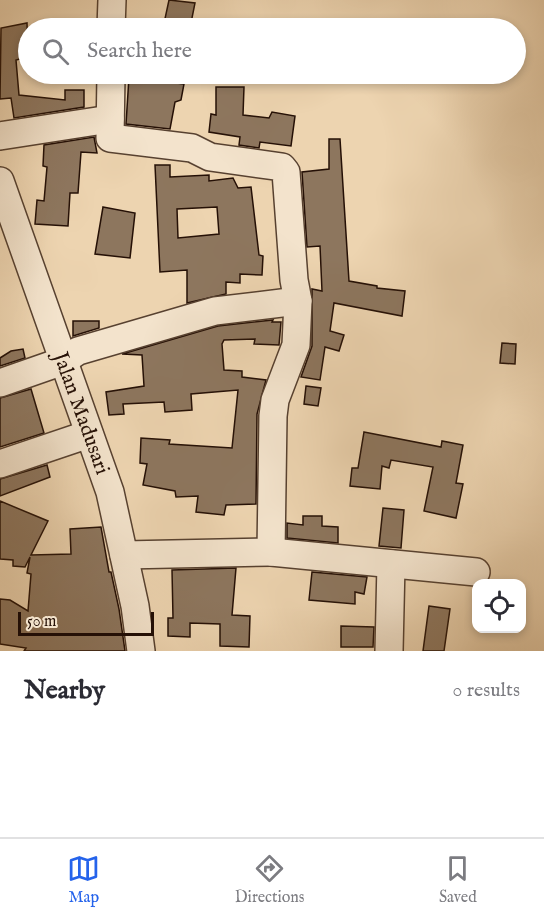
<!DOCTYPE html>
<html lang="en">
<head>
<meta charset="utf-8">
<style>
  :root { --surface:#fff; --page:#f2f2f3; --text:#2b2b33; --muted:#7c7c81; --line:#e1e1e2; --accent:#2563eb }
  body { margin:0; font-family:"IM FELL English",serif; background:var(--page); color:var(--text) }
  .controls { position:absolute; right:18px; bottom:18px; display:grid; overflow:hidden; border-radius:12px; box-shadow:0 3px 9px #0003 }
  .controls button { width:54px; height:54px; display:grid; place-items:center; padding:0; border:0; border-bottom:2px solid var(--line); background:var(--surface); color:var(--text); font:30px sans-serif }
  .scale { position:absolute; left:18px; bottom:15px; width:136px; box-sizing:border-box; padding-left:6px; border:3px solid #251006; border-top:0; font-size:16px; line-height:21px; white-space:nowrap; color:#251006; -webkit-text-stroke:4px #f3e3cc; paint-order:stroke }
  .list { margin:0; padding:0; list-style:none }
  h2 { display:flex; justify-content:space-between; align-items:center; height:78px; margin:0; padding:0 24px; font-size:26px }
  h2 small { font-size:20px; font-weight:400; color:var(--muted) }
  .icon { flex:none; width:33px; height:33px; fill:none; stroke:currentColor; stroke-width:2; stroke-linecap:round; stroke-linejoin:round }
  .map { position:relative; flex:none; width:544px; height:651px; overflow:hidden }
  .search { position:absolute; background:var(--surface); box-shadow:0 3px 9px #0003; left:18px; right:18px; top:18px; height:66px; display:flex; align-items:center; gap:15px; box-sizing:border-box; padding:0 21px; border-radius:33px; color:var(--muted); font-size:22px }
  .sheet { height:186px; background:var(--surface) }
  nav { display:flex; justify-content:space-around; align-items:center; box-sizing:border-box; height:84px; border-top:2px solid var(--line); background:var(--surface); font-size:16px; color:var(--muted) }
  nav a { display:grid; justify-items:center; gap:3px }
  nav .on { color:var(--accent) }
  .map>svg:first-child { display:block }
  .building { fill:#8d765e; stroke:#251006; stroke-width:1.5; fill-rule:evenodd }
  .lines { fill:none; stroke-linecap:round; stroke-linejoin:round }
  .minor-casing { stroke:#574130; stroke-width:30 }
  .minor { stroke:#f3e3cc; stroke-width:27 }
  .labels { text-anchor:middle; stroke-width:4.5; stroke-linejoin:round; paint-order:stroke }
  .street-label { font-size:21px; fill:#251006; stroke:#f3e3cc }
</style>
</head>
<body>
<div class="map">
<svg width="544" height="651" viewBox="0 0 544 651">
  <rect width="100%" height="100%" fill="#edd4b0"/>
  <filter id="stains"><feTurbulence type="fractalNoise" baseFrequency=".00333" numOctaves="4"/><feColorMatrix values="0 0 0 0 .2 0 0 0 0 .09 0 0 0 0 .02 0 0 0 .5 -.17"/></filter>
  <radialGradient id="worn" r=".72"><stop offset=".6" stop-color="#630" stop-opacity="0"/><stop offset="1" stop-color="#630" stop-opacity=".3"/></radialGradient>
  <g class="building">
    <path d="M169,0L195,3L191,23L182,20L181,28H163Z"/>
    <path d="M27,23L28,57L16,60L19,95L65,100V90H84V107L14,118L11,98L0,99L1,28Z"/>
    <path d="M129,77L184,84L181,100L175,102L170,129L126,124Z"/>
    <path d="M216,87H244L243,115L269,118L272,112L295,116L291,146L260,142L259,148L239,145L240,137L209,132L211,114L216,115Z"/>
    <path d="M94,137L97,153L81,152L78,193H70L68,226L35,224L37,200L44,201L47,167L43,166L44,145Z"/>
    <path d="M329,139H340L349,281L377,286V288L405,291L402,316L334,303L330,331L344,335L339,351L325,347L320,380L301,377L312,346V289L322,291L320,246L307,247L302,172L329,169Z"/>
    <path d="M155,165H170V177L209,175V181L233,178L238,188L251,187L259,255L263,256L262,275L240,274V283L226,282V294L187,303V270L160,272ZM217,207L219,234L178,238L177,209Z"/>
    <path d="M103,207L135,213L130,258L95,254Z"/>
    <path d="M273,320L272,322H281L279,345L254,344L255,339L224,340L222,344L224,370L242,371V377L266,380L257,414L256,504L226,505L224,515L196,512L198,496L176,497L175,491L143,485L147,464L140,463L141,438L170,440L169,444L232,448L238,390L191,394L192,410L165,412L164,402L123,404L124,414L109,415L106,392L144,386L142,355L122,354L218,326Z"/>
    <path d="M73,321H99V328L73,336Z"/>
    <path d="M502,343L516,344L515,364L500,363Z"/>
    <path d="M23,349L25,358L0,366V358L11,351Z"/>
    <path d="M306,386L321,388L318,406L304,404Z"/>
    <path d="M31,389L44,433L0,447V398Z"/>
    <path d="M364,432L441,447L442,441L463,445L456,483L463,484L456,518L424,511L433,467L391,460L389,468L382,466L380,489L350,486L352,468H358Z"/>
    <path d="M47,465L50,477L0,496V479Z"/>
    <path d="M0,501L48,521L31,555L71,554L70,529L101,527L109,572H111L119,609L125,651H24L26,648L0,644V599L10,600L28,611L31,574L27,573L30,557L25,567L13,566V560L0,559Z"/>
    <path d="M383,508L404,510L401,548L379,546Z"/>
    <path d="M303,516H322V526L338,527V543L287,538V523L303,525Z"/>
    <path d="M236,568L232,615L250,616L249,647L220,646V624L190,623V637L168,636V618H173L172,570Z"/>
    <path d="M312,572L367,577L364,594L355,592V604L309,600Z"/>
    <path d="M429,606L450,609L444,651H423Z"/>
    <path d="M341,626L374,627L373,647H341Z"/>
  </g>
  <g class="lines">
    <g class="minor-casing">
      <g id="minor">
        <path d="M111,28L112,0"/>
        <path d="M111,74L110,138L192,148L210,157L282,167L286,172L294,280L298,301L296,345L275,400L273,416L271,552L124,555"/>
        <path d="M0,136L110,119"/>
        <path d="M0,181L110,492L135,606L141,651"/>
        <path d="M0,383L63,361L78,351L215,311L298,301"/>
        <path d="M0,464L89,434"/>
        <path d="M271,552L476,572"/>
        <path d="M389,651L391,564"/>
      </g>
    </g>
    <use href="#minor" class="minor"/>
  </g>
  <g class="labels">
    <g class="street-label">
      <text transform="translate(82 413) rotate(70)" y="7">Jalan Madusari</text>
    </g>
  </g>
  <rect width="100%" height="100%" filter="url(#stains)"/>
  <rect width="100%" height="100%" fill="url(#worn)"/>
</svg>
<div class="controls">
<button><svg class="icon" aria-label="locate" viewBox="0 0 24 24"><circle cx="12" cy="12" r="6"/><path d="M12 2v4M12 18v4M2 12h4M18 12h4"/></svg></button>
</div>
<div class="scale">50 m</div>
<div class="search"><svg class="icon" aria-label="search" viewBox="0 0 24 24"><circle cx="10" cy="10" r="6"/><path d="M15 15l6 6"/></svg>Search here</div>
</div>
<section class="sheet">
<h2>Nearby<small>0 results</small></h2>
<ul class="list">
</ul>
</section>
<nav>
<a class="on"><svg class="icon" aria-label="map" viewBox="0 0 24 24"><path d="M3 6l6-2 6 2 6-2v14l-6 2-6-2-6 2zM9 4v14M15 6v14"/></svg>Map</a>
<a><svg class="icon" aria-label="directions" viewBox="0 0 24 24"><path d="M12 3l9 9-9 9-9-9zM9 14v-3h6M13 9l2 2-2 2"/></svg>Directions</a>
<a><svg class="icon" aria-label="saved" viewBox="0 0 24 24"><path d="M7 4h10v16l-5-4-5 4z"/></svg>Saved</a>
</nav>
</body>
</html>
